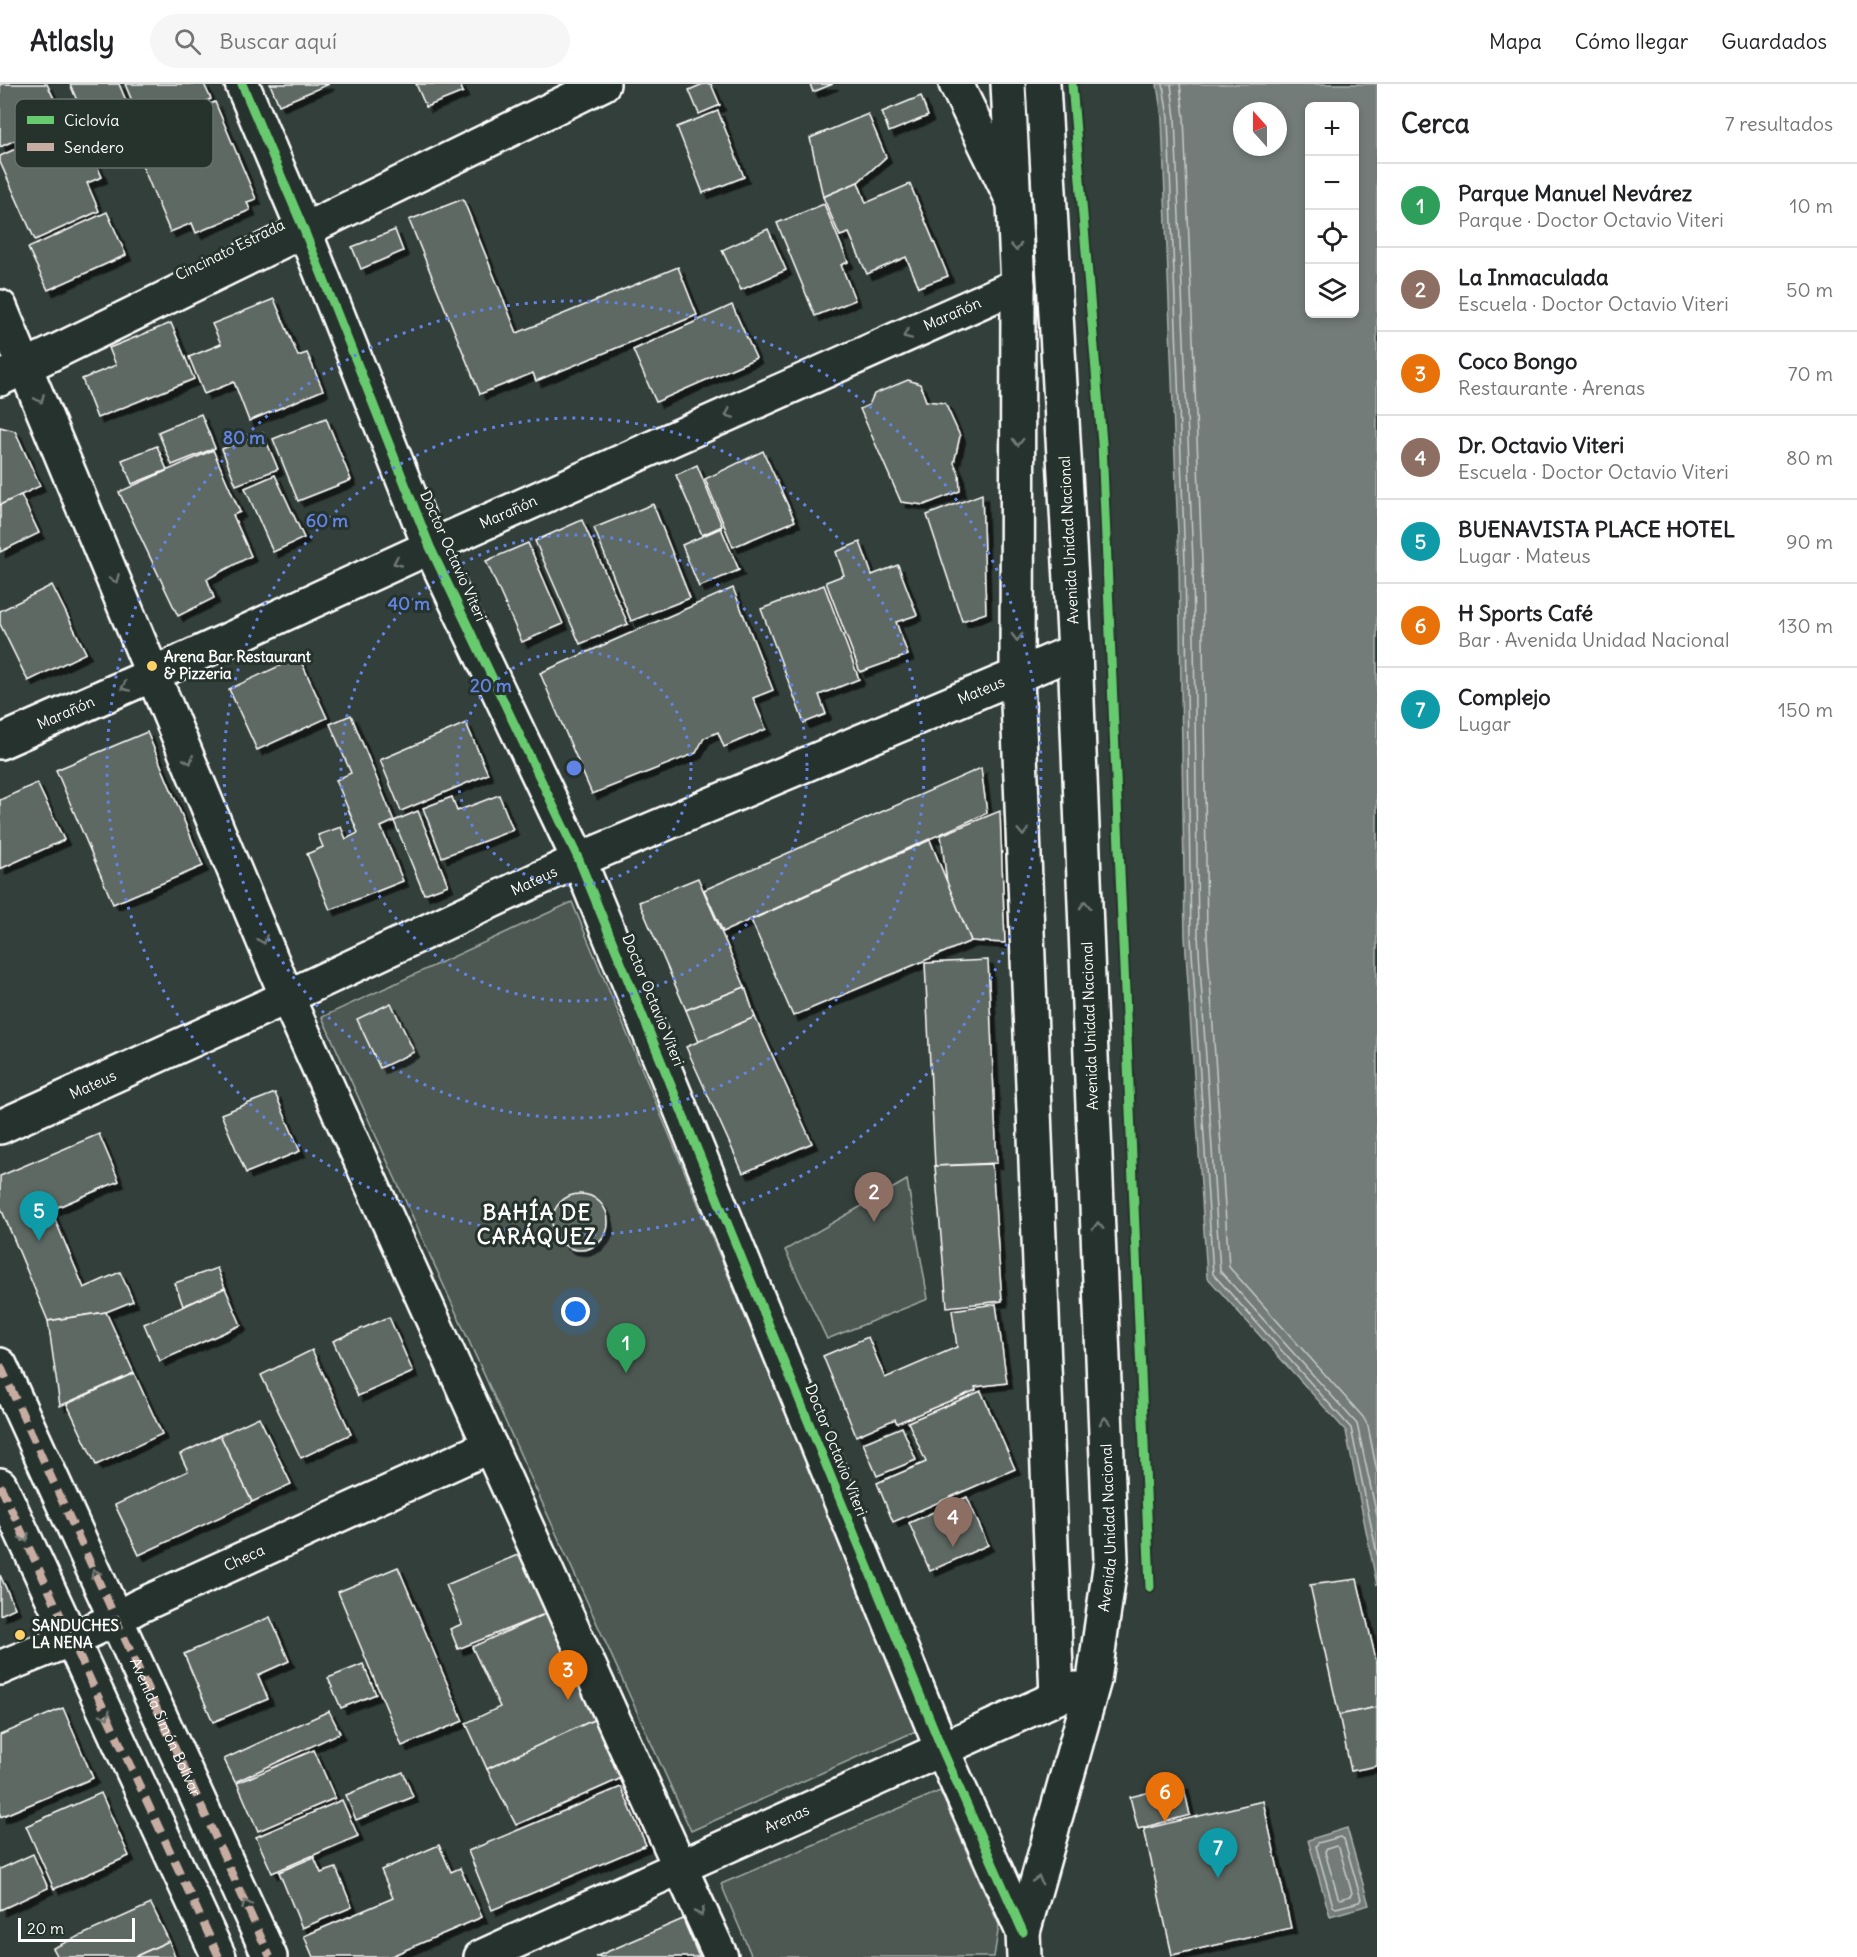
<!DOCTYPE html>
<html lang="es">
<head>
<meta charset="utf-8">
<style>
  :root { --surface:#fff; --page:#f6f6f6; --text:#202124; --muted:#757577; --line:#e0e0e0; --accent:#847042 }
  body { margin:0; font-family:Delius,sans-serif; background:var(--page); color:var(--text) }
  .controls { position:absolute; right:18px; top:18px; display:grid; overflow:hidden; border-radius:9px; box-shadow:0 3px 9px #0003 }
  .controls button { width:54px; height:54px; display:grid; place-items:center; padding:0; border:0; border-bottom:2px solid var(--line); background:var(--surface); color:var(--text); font:30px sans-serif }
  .compass { position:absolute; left:1233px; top:18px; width:54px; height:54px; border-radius:50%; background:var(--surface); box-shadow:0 3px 9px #0003; rotate:339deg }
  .scale { position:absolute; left:18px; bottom:15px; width:117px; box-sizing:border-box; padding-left:6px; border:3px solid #fff; border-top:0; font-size:16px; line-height:21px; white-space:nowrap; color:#fff; -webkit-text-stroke:4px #26332d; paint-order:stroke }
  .you { position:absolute; left:576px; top:1228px; width:21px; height:21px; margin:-15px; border:4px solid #fff; border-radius:50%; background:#1a73e8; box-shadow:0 0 0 9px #1a73e833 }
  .badge { display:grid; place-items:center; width:39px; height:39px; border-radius:50%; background:var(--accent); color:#fff; font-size:20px; font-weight:700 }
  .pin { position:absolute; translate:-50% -50px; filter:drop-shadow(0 2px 3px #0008) }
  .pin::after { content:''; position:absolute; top:32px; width:21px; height:18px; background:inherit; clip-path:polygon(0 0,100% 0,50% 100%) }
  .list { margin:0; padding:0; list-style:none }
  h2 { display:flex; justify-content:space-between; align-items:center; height:78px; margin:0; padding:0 24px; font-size:26px }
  h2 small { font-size:20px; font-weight:400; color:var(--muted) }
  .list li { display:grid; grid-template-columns:39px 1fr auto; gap:18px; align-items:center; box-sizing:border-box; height:84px; padding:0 24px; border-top:2px solid var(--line) }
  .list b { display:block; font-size:22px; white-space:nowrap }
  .list p { margin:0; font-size:20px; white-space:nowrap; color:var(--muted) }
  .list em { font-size:20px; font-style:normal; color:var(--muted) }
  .icon { flex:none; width:33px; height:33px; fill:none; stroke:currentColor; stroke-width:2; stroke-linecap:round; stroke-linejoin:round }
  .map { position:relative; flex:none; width:1377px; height:1873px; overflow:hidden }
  header { display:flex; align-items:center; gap:36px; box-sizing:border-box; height:84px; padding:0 30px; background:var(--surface); border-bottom:2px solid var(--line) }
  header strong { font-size:28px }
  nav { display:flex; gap:33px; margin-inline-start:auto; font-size:21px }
  .search { width:420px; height:54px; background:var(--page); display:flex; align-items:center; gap:15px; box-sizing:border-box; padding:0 21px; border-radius:33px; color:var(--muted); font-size:22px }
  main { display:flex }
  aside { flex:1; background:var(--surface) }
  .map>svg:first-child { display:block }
  .green { fill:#4d5853; stroke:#a6aca9; stroke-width:1.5 }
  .water { fill:#737b78; stroke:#abb0ae; stroke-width:1.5; fill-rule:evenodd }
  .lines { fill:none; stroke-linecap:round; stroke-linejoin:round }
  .shore { stroke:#c7cac9; stroke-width:1.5 }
  .building { fill:#5f6964; stroke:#fff; stroke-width:1.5; filter:url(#shadow) }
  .minor-casing { stroke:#fff; stroke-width:38 }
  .major-casing { stroke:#fff; stroke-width:38 }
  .minor { stroke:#26332d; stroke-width:33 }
  .major { stroke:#26332d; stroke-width:33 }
  .quiet { stroke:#c7aca2; stroke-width:8; stroke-dasharray:15 8; stroke-linecap:butt }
  .cycleway-casing { stroke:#26332d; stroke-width:13 }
  .cycleway { stroke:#67ca6e; stroke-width:9 }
  .oneway { stroke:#727a76 }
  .ring { fill:none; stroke:#6183e4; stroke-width:3; stroke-dasharray:3 6 }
  .poi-dot { fill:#ffd166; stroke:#26332d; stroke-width:2 }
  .labels { text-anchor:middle; stroke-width:6; stroke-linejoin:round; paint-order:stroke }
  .street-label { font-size:15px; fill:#fff; stroke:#26332d }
  .poi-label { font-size:15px; font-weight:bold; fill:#fff; stroke:#26332d; text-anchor:start }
  .district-label { font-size:21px; font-weight:bold; letter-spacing:1.5px; fill:#fff; stroke:#26332d }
  .key { fill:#26332d; stroke:#67706c; stroke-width:1.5 }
  .key-label { font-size:16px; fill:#fff }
  .centre { fill:#6183e4; stroke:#26332d; stroke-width:3 }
  .ring-label { font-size:18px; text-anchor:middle; font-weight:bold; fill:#6183e4; stroke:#26332d; stroke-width:6; stroke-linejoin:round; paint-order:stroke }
</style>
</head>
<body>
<header>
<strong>Atlasly</strong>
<div class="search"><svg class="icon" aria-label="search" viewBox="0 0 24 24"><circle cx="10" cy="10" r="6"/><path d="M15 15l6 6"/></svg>Buscar aquí</div>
<nav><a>Mapa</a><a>Cómo llegar</a><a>Guardados</a></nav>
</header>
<main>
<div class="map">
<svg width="1377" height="1873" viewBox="0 0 1377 1873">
  <defs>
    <filter id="shadow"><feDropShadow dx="5.5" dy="5.5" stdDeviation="0" flood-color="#0009"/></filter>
  </defs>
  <rect width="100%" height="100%" fill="#333f3a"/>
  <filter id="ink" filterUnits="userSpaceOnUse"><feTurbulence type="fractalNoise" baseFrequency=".0167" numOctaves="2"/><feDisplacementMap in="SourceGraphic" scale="12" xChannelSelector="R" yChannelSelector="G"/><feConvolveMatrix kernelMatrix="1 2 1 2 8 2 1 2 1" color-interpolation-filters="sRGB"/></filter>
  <g filter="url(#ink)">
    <g class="green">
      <path d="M572,818L918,1646L691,1747L322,933Z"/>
      <path d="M907,1096L928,1215L827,1255L785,1166Z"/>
      <path d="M940,1707L999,1841L994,1873H752L721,1800Z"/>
    </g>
    <g class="water">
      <path d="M1157,0H1377V1501L1346,1347L1207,1193L1185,853L1179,478L1162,34ZM1310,22H1354V230H1310ZM1242,27H1278V63H1242Z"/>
      <path d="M1347,1744L1369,1821L1330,1832L1308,1756Z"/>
    </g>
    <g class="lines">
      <g class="shore">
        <path d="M1163,0L1168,34L1185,478L1191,853L1213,1190L1351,1344L1377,1470"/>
        <path d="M1171,0L1175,34L1193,478L1198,852L1220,1187L1357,1340L1377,1432"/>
        <path d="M1180,0L1184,33L1202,478L1207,852L1229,1183L1363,1333L1368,1342L1377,1388"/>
        <path d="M1340,1753L1344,1755L1361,1815L1359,1818L1336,1824L1333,1822L1316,1762L1318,1759Z"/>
        <path d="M1336,1762L1339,1764L1352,1809L1350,1812L1341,1815L1338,1813L1325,1768L1327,1765Z"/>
      </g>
    </g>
    <g class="building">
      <path d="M0,0H47L56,19L37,28L44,43L0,63Z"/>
      <path d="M70,0H119L139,47L97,64Z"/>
      <path d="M125,0H204L211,15L143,43Z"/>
      <path d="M270,0H329L279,21Z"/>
      <path d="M416,0H460L463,8L426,23Z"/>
      <path d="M703,0H711L720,21L699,30L689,6Z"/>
      <path d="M810,0H833L813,8Z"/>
      <path d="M921,12L928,32L889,48L882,28Z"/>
      <path d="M215,18L256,115L247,118L250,126L196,149L192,139L170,148L142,81L163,73L152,44Z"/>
      <path d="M718,27L744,93L703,109L677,43Z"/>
      <path d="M868,30L886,73L858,98L823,113L810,54Z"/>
      <path d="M77,37L102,93L87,99L99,127L35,156L0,78V72Z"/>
      <path d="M858,98L866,119L910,100L948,192L919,203L906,173L867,190L849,149L840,152L823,113Z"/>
      <path d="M463,115L517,249L678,183L697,231L536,297L533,289L480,310L409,136Z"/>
      <path d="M824,120L848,178L841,181L855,216L815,232L777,139Z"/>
      <path d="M107,128L126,171L48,206L28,164Z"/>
      <path d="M768,145L786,186L741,206L722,166Z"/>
      <path d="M395,146L403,167L361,185L352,163Z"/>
      <path d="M274,215L298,272L307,269L323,306L249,337L234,298L204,310L189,273L221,260L212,240Z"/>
      <path d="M732,221L756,274L656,318L633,266Z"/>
      <path d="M171,239L194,295L97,334L82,295L116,281L109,264Z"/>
      <path d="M908,296L920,300L926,317L945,319L960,352L954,379L959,390L960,407L924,421L901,418L860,325L869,321L874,310Z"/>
      <path d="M201,330L215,364L172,381L158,348Z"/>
      <path d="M326,334L351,396L298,417L273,355Z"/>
      <path d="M0,343L15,347L40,402L0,421Z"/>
      <path d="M263,349L278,385L236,401L222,365Z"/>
      <path d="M157,362L167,386L132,400L122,376Z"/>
      <path d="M213,366L240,428L233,431L251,472L207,495L214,514L178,532L119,408Z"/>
      <path d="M763,367L795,437L733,463L705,395Z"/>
      <path d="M697,381L722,442L702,451L676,391Z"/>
      <path d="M275,391L304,454L273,468L245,404Z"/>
      <path d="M982,410L986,529L962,537L927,431Z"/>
      <path d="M21,411L39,449L0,468V421Z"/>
      <path d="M653,420L690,514L631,537L594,444Z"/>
      <path d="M582,436L628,540L580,560L535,457Z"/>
      <path d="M721,444L739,486L699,503L682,461Z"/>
      <path d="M860,458L872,491L898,481L917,531L896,538L908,571L860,588L826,498L844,491L836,468Z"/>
      <path d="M528,459L563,540L522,558L486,477Z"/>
      <path d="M52,501L86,569L28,597L0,540V527Z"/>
      <path d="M824,501L859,595L819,611L826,630L804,639L761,525Z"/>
      <path d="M733,504L773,606L753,614L766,645L724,663L718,648L704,654L696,669L592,710L540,589Z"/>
      <path d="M299,573L327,634L257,666L229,605Z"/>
      <path d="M351,631L394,737L381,743L403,797L330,826L307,770L323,763L318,751L341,743L346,755L358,749L336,696L351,689L330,640Z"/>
      <path d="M466,639L488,690L401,727L380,676Z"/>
      <path d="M147,648L203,782L113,820L56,686Z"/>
      <path d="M981,684L987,729L723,848L704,806Z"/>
      <path d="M37,699L64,756L0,785V716Z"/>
      <path d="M499,711L513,746L442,773L423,724L452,713L457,727Z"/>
      <path d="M418,727L448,801L424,810L394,737Z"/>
      <path d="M1000,727L1005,859L971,857L947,799L941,751Z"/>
      <path d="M930,756L971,857L793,932L751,836Z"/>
      <path d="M698,794L745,903L686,926L639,818Z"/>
      <path d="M988,876L997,1079L935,1082L925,879Z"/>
      <path d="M745,903L755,933L699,958L686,926Z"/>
      <path d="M391,919L414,968L380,984L357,935Z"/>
      <path d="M755,933L812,1059L743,1089L686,963Z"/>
      <path d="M275,1009L300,1067L246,1089L221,1030Z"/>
      <path d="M99,1050L119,1097L51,1126L84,1204L120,1188L133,1217L106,1228L48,1237L0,1122V1092Z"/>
      <path d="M992,1080L1002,1217L947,1223L935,1082Z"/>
      <circle cx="580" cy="1138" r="28"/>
      <path d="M217,1184L225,1204L183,1222L175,1199Z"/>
      <path d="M225,1204L241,1241L160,1277L144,1240Z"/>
      <path d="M996,1220L1007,1299L975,1303L976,1306L897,1339L895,1335L856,1352L823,1272L868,1253L885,1294L957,1263L952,1226Z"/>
      <path d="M106,1228L134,1289L60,1322L48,1237Z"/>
      <path d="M389,1233L413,1288L358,1312L333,1257Z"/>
      <path d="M312,1266L351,1350L301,1374L261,1291Z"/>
      <path d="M134,1289L162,1350L96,1381L67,1320Z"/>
      <path d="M981,1307L1015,1385L893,1438L877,1399L926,1378L908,1338Z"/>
      <path d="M259,1333L291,1400L252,1418L220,1351Z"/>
      <path d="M902,1343L916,1376L877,1392L863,1359Z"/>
      <path d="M220,1351L252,1418L139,1471L115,1421L188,1387L180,1370Z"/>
      <path d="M967,1413L988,1461L930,1487L909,1439Z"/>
      <path d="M527,1467L552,1527L458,1565L450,1545L462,1540L446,1501Z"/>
      <path d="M398,1483L463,1637L402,1662L338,1508Z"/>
      <path d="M0,1491L15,1524L0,1531Z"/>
      <path d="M1357,1495L1377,1580V1623L1339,1631L1310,1501Z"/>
      <path d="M552,1527L600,1633L487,1685L466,1639L500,1623L472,1563Z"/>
      <path d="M270,1533L289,1577L258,1591L268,1615L213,1638L184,1570Z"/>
      <path d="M363,1580L376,1610L341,1624L328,1594Z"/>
      <path d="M1377,1623V1682L1351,1687L1339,1631Z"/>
      <path d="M63,1624L93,1694L0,1733V1651Z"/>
      <path d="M329,1627L340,1649L235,1698L224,1675Z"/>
      <path d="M600,1633L624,1693L516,1741L487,1685Z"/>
      <path d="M314,1666L335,1714L258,1747L237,1699Z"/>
      <path d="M403,1688L413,1713L356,1736L346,1711Z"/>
      <path d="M1183,1700L1190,1731L1138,1745L1130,1713Z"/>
      <path d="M621,1703L646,1761L492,1826L468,1767Z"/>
      <path d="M101,1709L129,1772L54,1805L26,1742Z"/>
      <path d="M342,1716L358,1752L272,1789L256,1753Z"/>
      <path d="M1263,1717L1291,1844L1172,1871L1144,1745Z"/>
      <path d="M439,1761L451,1788L460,1784L482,1833L389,1873H313L304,1852L393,1814L381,1786Z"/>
      <path d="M33,1770L48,1804L0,1826V1785Z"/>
      <path d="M314,1773L321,1789L336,1784L352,1823L302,1844L279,1788Z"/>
      <path d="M151,1820L169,1857L134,1873H58L53,1864Z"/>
      <path d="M683,1835L699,1873H595Z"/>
      <path d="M169,1857L175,1873H134Z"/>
    </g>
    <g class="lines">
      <g class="minor-casing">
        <g id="minor">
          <path d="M242,0L304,146L430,463L579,776L942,1665L1023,1848"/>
          <path d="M956,0L1013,117"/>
          <path d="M0,223L287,913L680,1783L481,1873"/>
          <path d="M0,295L603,0"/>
          <path id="s1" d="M0,658L154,590L430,463L1018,201"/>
          <path id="s2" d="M0,1043L287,913L579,776L1075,567"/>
          <path id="s3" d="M0,1281L270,1873"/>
          <path d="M0,1401L219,1873"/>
          <path id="s4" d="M0,1584C46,1564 94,1549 137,1523L490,1362"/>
        </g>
      </g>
      <g class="major-casing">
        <g id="major">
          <path d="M1008,0L1018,201L1017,593L1057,1613"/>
          <path id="s5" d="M721,1873L680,1783L1076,1605"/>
          <path id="s6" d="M1024,1873L1023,1848L1094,1596L1111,1476L1075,567L1043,0"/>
        </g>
      </g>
      <use href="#minor" class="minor"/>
      <use href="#major" class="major"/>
      <g class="quiet">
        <path d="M0,1281L270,1873"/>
        <path d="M0,1401L219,1873"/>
      </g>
      <g class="cycleway-casing">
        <g id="cycleway">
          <path d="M242,0L304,146L430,463L579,776L942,1665L1023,1848"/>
          <path d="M1072,0L1102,359L1150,1503"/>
        </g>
      </g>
      <use href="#cycleway" class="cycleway"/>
    </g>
    <defs><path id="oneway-chevron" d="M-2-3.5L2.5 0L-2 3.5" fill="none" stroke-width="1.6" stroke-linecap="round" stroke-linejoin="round" transform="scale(1.5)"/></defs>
    <g class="oneway">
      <use href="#oneway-chevron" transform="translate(1016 163) rotate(87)"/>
      <use href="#oneway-chevron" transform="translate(907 251) rotate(156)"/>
      <use href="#oneway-chevron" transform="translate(40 315) rotate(67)"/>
      <use href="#oneway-chevron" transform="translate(729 330) rotate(156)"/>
      <use href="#oneway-chevron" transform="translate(1018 358) rotate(90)"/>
      <use href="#oneway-chevron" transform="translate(397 478) rotate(155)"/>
      <use href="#oneway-chevron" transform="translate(115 495) rotate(67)"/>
      <use href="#oneway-chevron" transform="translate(1017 553) rotate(90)"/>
      <use href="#oneway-chevron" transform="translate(125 603) rotate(156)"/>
      <use href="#oneway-chevron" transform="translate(189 676) rotate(68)"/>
      <use href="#oneway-chevron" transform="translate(1023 748) rotate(88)"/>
      <use href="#oneway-chevron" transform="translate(1085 821) rotate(-92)"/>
      <use href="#oneway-chevron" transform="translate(263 856) rotate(68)"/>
      <use href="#oneway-chevron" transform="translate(1098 1142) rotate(-92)"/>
      <use href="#oneway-chevron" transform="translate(1105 1337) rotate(-92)"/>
      <use href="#oneway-chevron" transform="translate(25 1454) rotate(65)"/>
      <use href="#oneway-chevron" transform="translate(95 1489) rotate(-115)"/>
      <use href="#oneway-chevron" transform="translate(106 1631) rotate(65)"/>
      <use href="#oneway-chevron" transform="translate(1038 1796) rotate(-74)"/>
      <use href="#oneway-chevron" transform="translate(246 1820) rotate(-115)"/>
      <use href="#oneway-chevron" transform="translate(700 1828) rotate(66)"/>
    </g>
  </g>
  <g class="ring">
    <circle cx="574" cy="684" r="117"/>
    <circle cx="574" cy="684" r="233"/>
    <circle cx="574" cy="684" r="350"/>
    <circle cx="574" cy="684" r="467"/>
  </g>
  <g class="poi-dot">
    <circle cx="152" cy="582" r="6"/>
    <circle cx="20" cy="1551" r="6"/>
  </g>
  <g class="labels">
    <g class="street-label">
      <text transform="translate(230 166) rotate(-26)" y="5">Cincinato Estrada</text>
      <text dy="5" stroke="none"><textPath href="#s1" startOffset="1044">Marañón</textPath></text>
      <text dy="5" stroke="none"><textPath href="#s1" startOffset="558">Marañón</textPath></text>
      <text transform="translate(1069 456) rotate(-93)" y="5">Avenida Unidad Nacional</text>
      <text transform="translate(453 472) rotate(66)" y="5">Doctor Octavio Viteri</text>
      <text dy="5" stroke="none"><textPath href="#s2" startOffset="1074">Mateus</textPath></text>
      <text dy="5" stroke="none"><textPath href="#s1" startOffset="72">Marañón</textPath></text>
      <text dy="5" stroke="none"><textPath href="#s2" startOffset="588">Mateus</textPath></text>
      <text transform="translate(653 916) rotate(68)" y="5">Doctor Octavio Viteri</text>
      <text transform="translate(1090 942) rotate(-92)" y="5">Avenida Unidad Nacional</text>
      <text dy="5" stroke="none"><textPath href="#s2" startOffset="102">Mateus</textPath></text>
      <text transform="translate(836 1366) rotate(68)" y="5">Doctor Octavio Viteri</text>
      <text dy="5" stroke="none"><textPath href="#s6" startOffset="440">Avenida Unidad Nacional</textPath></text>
      <text dy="5" stroke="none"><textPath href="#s4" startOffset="268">Checa</textPath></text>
      <text dy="5" stroke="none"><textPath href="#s3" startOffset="398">Avenida Simón Bolívar</textPath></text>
      <text dy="5" stroke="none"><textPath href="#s5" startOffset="216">Arenas</textPath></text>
    </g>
    <g class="poi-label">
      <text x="164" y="578">Arena Bar Restaurant<tspan x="164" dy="17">&amp; Pizzeria</tspan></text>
      <text x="32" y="1547">SANDUCHES<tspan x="32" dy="17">LA NENA</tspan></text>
    </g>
    <g class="district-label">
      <text x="537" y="1136">BAHÍA DE<tspan x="537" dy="24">CARÁQUEZ</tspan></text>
    </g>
  </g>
  <rect x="15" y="15" width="198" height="69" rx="9" class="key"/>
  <rect x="27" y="32" width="27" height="8" fill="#67ca6e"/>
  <rect x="27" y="59" width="27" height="8" fill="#c7aca2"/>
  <g class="key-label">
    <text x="64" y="42">Ciclovía</text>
    <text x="64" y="69">Sendero</text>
  </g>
  <circle cx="574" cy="684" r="9" class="centre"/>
  <g class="ring-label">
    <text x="244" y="360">80 m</text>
    <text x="327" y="443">60 m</text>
    <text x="409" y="526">40 m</text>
    <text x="491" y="608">20 m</text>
  </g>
</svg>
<div class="controls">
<button>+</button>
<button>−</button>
<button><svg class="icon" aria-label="locate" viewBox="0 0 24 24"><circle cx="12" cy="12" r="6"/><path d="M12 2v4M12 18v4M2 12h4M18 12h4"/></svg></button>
<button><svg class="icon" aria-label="layers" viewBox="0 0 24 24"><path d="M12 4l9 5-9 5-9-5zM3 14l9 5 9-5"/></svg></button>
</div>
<svg class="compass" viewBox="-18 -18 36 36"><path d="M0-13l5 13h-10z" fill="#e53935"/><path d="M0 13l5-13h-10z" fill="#757577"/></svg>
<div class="scale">20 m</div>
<div class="you"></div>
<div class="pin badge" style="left:626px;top:1289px;background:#2e9e5b">1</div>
<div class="pin badge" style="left:874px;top:1138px;background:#8d6e63">2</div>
<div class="pin badge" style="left:568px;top:1616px;background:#e8710a">3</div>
<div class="pin badge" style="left:953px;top:1463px;background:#8d6e63">4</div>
<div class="pin badge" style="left:39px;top:1157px;background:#0f9aa8">5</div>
<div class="pin badge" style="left:1165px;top:1738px;background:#e8710a">6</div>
<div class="pin badge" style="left:1218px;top:1794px;background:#0f9aa8">7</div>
</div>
<aside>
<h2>Cerca<small>7 resultados</small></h2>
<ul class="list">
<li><span class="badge" style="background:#2e9e5b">1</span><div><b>Parque Manuel Nevárez</b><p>Parque · Doctor Octavio Viteri</p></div><em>10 m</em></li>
<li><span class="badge" style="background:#8d6e63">2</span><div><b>La Inmaculada</b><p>Escuela · Doctor Octavio Viteri</p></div><em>50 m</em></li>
<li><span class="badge" style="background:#e8710a">3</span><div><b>Coco Bongo</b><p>Restaurante · Arenas</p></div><em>70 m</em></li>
<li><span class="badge" style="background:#8d6e63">4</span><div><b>Dr. Octavio Viteri</b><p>Escuela · Doctor Octavio Viteri</p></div><em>80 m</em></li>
<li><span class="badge" style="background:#0f9aa8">5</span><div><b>BUENAVISTA PLACE HOTEL</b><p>Lugar · Mateus</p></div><em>90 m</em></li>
<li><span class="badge" style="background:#e8710a">6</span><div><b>H Sports Café</b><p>Bar · Avenida Unidad Nacional</p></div><em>130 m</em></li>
<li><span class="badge" style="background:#0f9aa8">7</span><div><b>Complejo</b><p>Lugar</p></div><em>150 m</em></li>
</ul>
</aside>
</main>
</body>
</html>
